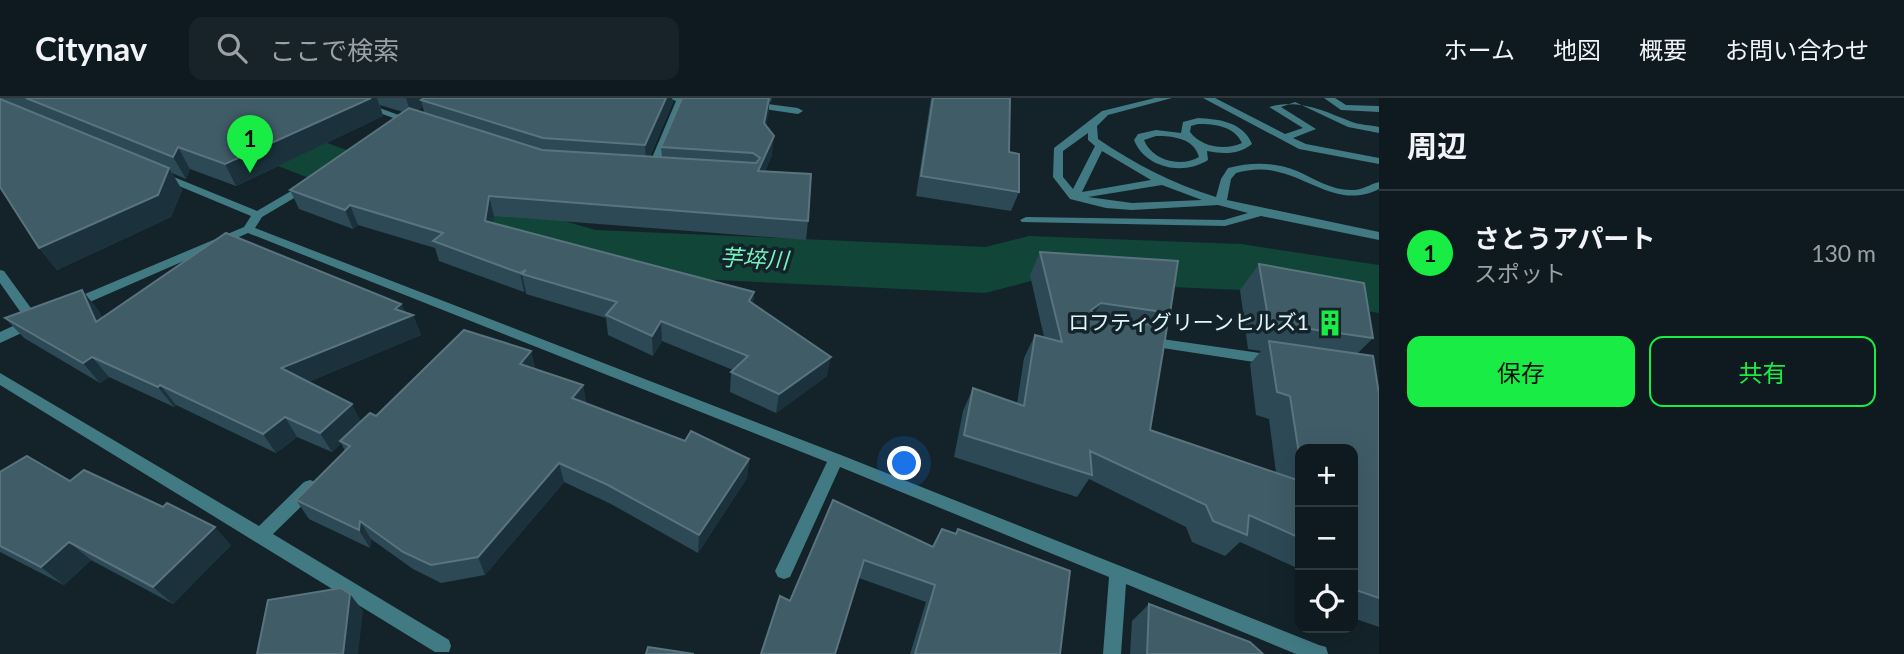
<!DOCTYPE html>
<html lang="ja">
<head>
<meta charset="utf-8">
<style>
  :root { --surface:#0e1a1f; --page:#172328; --text:#f1f3f6; --muted:#9ba1a4; --line:#2e383d; --accent:#19ed45 }
  body { margin:0; font-family:Lato,"Noto Sans JP",sans-serif; background:var(--page); color:var(--text) }
  .controls { position:absolute; right:21px; bottom:21px; display:grid; overflow:hidden; border-radius:14px; box-shadow:0 7px 28px #0002 }
  .controls button { width:63px; height:63px; display:grid; place-items:center; padding:0; border:0; border-bottom:2px solid var(--line); background:var(--surface); color:var(--text); font:35px sans-serif }
  .you { position:absolute; left:905px; top:366px; width:24px; height:24px; margin:-18px; border:5px solid #fff; border-radius:50%; background:#1a73e8; box-shadow:0 0 0 10px #1a73e833 }
  .badge { display:grid; place-items:center; width:46px; height:46px; border-radius:50%; background:var(--accent); color:#111; font-size:23px; font-weight:700 }
  .pin { position:absolute; translate:-50% -58px; filter:drop-shadow(0 2px 4px #0008) }
  .pin::after { content:''; position:absolute; top:37px; width:24px; height:21px; background:inherit; clip-path:polygon(0 0,100% 0,50% 100%) }
  .list { margin:0; padding:0; list-style:none }
  h2 { display:flex; justify-content:space-between; align-items:center; height:91px; margin:0; padding:0 28px; font-size:30px }
  h2 small { font-size:23px; font-weight:400; color:var(--muted) }
  .list li { display:grid; grid-template-columns:46px 1fr auto; gap:21px; align-items:center; box-sizing:border-box; height:126px; padding:0 28px; border-top:2px solid var(--line) }
  .list b { display:block; font-size:26px; white-space:nowrap }
  .list p { margin:0; font-size:23px; white-space:nowrap; color:var(--muted) }
  .list em { font-size:23px; font-style:normal; color:var(--muted) }
  .actions { display:flex; gap:14px; padding:21px 28px }
  .actions a { flex:1; padding:16px 0; border:2px solid var(--accent); border-radius:14px; text-align:center; font-size:24px; color:var(--accent) }
  .actions .main { background:var(--accent); color:#111 }
  .icon { flex:none; width:38px; height:38px; fill:none; stroke:currentColor; stroke-width:2; stroke-linecap:round; stroke-linejoin:round }
  .map { position:relative; flex:none; width:1379px; height:556px; overflow:hidden }
  header { display:flex; align-items:center; gap:42px; box-sizing:border-box; height:98px; padding:0 35px; background:var(--surface); border-bottom:2px solid var(--line) }
  header strong { font-size:33px }
  nav { display:flex; gap:38px; margin-inline-start:auto; font-size:24px }
  .search { width:490px; height:63px; background:var(--page); display:flex; align-items:center; gap:18px; box-sizing:border-box; padding:0 24px; border-radius:14px; color:var(--muted); font-size:26px }
  main { display:flex }
  aside { flex:1; background:var(--surface) }
  .map>svg:first-child { display:block }
  .lines { fill:none; stroke-linecap:round; stroke-linejoin:round }
  .river { fill:#104538; fill-rule:evenodd }
  .service { fill:#427a84; fill-rule:evenodd }
  .minor { fill:#427a84; fill-rule:evenodd }
  .wall { fill:#2d4956; fill-rule:evenodd }
  .shaded-wall { fill:#1b323c }
  .building { fill:#405c67; stroke:#59747f; stroke-width:2 }
  .labels { text-anchor:middle; stroke-width:7; stroke-linejoin:round; paint-order:stroke }
  .poi-label { font-size:21px; fill:#def6fc; stroke:#132329; text-anchor:end }
  .water-label { font-size:23px; font-style:italic; fill:#74f4bd; stroke:#132329 }
</style>
</head>
<body>
<header>
<strong>Citynav</strong>
<div class="search"><svg class="icon" aria-label="search" viewBox="0 0 24 24"><circle cx="10" cy="10" r="6"/><path d="M15 15l6 6"/></svg>ここで検索</div>
<nav><a>ホーム</a><a>地図</a><a>概要</a><a>お問い合わせ</a></nav>
</header>
<main>
<div class="map">
<svg width="1379" height="556" viewBox="0 0 1379 556">
  <rect width="100%" height="100%" fill="#132329"/>
  <g class="lines">
    <path class="river" d="M125,0H203L474,98L596,132L985,149L1029,138L1241,146L1379,167V215L1241,192L1031,183L985,195L594,176L428,126L133,12Z"/>
    <g class="service">
      <path d="M1155,0H1172L1108,17L1097,28L1098,41C1135,66 1173,86 1216,99L1221,81L1228,70C1252,64 1274,64 1297,73C1315,81 1333,93 1353,92C1363,92 1370,86 1379,84V91C1340,111 1311,80 1274,73C1261,70 1248,72 1236,75L1231,81L1227,102L1379,134V142L1261,118L1225,128L1022,124L1020,122L1026,119L1224,122L1248,115L1218,107L1132,112L1106,110L1070,101L1053,79L1054,50L1102,13ZM1088,35V42L1095,48L1073,91L1063,79V53ZM1102,53L1151,82L1082,94ZM1162,87L1202,102L1132,105L1088,99Z"/>
      <path d="M1203,0H1215L1285,36L1303,30L1269,9C1298,0 1324,13 1352,24C1360,27 1370,27 1379,29V35L1348,29L1295,4L1281,9L1316,31L1293,40L1306,46L1379,60V66L1299,51Z"/>
      <path d="M1324,0H1335L1346,7L1379,8V14L1341,12Z"/>
      <path d="M753,4L798,10L803,13L798,16L750,9L748,7Z"/>
      <path d="M1198,20C1219,21 1243,24 1252,46C1239,57 1223,56 1207,53L1208,62C1183,78 1145,70 1134,42L1138,36L1156,32L1181,35L1183,24ZM1198,26C1215,26 1234,28 1242,45C1225,53 1201,49 1190,34L1191,28ZM1156,38C1173,38 1194,40 1199,59C1180,70 1152,62 1144,42Z"/>
    </g>
    <g class="minor">
      <path d="M338,0H352L418,24L410,26Z"/>
      <path d="M668,0H684L686,2L656,74L651,77L647,76L646,74L676,3Z"/>
      <path d="M159,73L257,113L303,86H311V90L262,119L255,130L841,357L1319,547L1326,549L1328,556H1296L1126,486L1121,556H1103L1109,479L840,369L790,479L784,481L778,479L775,473L827,364L248,135L76,210H66L65,207L66,204L244,129L251,118L155,78V74Z"/>
      <path d="M0,172L4,173L41,224L39,227L0,245V234L26,222L0,185Z"/>
      <path d="M1148,239L1274,257L1281,262L1274,267L1143,247L1141,244L1143,241Z"/>
      <path d="M0,275L259,428L304,384L310,382L316,384L318,389L316,394L273,436L449,542L451,548L449,554H435L0,287Z"/>
    </g>
  </g>
  <g class="wall">
    <path d="M0,0H672L673,4L650,58L662,59L661,49L682,0H772L771,4L770,3L766,28L772,57L765,73L808,123L806,142L494,118L492,125L754,194L753,206L827,278L776,315L730,294L731,274L733,272L662,243L653,258L608,237L606,220L526,196V193L524,194L439,163L435,150L358,127L353,131L299,111L290,92L403,14L380,7L383,18L236,88L190,71L186,81L172,75L182,92L171,119L57,172L39,150L0,89ZM423,9L424,15L416,13Z"/>
    <path d="M931,0H1010L1009,54L1019,94L1011,113L916,98Z"/>
    <path d="M1040,154L1170,215L1161,228L1150,332L1276,375L1269,321L1256,317L1250,266L1261,253L1248,251L1240,192L1259,166L1373,240L1357,256L1379,296V529L1353,520V351H1300V502L1297,501V470L1240,444L1225,458L1192,444L1186,429L1089,381L1077,399L954,359L963,313L973,290L1017,306L1024,260L1035,237L1044,239L1030,177Z"/>
    <path d="M82,192L98,212L102,220L401,206L405,214L413,217L421,237L308,284L361,323L376,318L531,253L535,271L583,287L586,305L685,343L749,361L747,380L698,455L611,406L564,384L485,477L441,485L413,471L371,441L370,450L309,421L296,402L345,353L341,345L332,354L297,339L276,355L176,307L174,309L109,279L100,285L24,240L5,220Z"/>
    <path d="M0,374L70,383L231,447L173,506L91,462L64,487L0,454Z"/>
    <path d="M833,402L933,449L956,436L958,431L1060,556H910L926,504L859,480L835,556L790,503Z"/>
    <path d="M1149,506L1263,556H1130L1132,523Z"/>
  </g>
  <g class="shaded-wall">
    <path d="M371,0H377L383,18L236,88L225,66Z"/>
    <path d="M406,0H437L421,2L423,9L411,16Z"/>
    <path d="M666,0H672L673,4L646,66L645,47Z"/>
    <path d="M769,0V14L763,44L764,25Z"/>
    <path d="M774,38L772,57L756,92L758,73Z"/>
    <path d="M178,49L190,71L186,81L173,59Z"/>
    <path d="M169,70L182,92L171,119L57,172L39,150Z"/>
    <path d="M489,98L494,118L489,143L485,123Z"/>
    <path d="M350,107L358,127L353,131L345,112Z"/>
    <path d="M526,172L522,176L526,193L524,194L520,175Z"/>
    <path d="M82,192L98,212L112,244L96,224Z"/>
    <path d="M754,194L753,214L749,203Z"/>
    <path d="M1101,205L1088,228L1091,212Z"/>
    <path d="M401,206L407,220L413,217L421,237L293,290L281,270L395,211Z"/>
    <path d="M661,223L662,243L653,258L652,238Z"/>
    <path d="M531,253L535,273L520,266Z"/>
    <path d="M92,259L109,279L100,285L83,265Z"/>
    <path d="M831,259L827,278L776,315L779,296Z"/>
    <path d="M160,287L176,307L174,309L158,289Z"/>
    <path d="M583,287L587,307L572,300Z"/>
    <path d="M352,306L362,325L340,343L341,345L332,354L320,335Z"/>
    <path d="M285,319L297,339L276,355L263,336Z"/>
    <path d="M749,361L747,380L698,455L699,437Z"/>
    <path d="M559,365L564,384L485,477L478,459Z"/>
    <path d="M360,423L371,441L370,450L359,432Z"/>
    <path d="M215,429L231,447L173,506L153,489Z"/>
    <path d="M69,444L91,462L64,487L41,469Z"/>
    <path d="M350,496L363,513L358,556H343Z"/>
  </g>
  <g class="building">
    <path d="M26,0H371L225,66L178,49L173,59Z"/>
    <path d="M424,0H666L645,47L543,40L421,2Z"/>
    <path d="M682,0H769L764,25L774,38L758,73L811,76L808,123L489,98L485,123L754,194L749,203L831,259L779,296L731,274L748,258L661,223L652,238L606,217L617,204L522,176L526,172L520,175L433,143L443,135L350,107L345,112L290,92L409,10L542,52L756,65L760,60L753,55L661,49Z"/>
    <path d="M933,0H1010L1009,54L1019,56V94L921,78Z"/>
    <path d="M0,1L169,70L158,97L39,150L0,89Z"/>
    <path d="M226,135L401,206L395,211L413,217L281,270L352,306L320,335L285,319L263,336L160,287L158,289L92,259L83,265L5,220L82,192L96,224Z"/>
    <path d="M1040,154L1178,163L1170,215L1101,205L1091,212L1095,219L1167,229L1150,332L1300,383V440L1249,417L1247,437L1213,423L1206,407L1090,353L1092,377L964,337L973,290L1024,308L1035,237L1062,244Z"/>
    <path d="M1259,166L1364,185L1373,240L1269,225Z"/>
    <path d="M464,232L531,253L520,266L583,287L572,300L685,343L691,333L749,361L699,437L608,387L559,365L478,459L431,467L403,454L360,423L359,432L296,402L350,348L340,343L370,315L376,318Z"/>
    <path d="M1269,243L1373,258L1379,296V500L1353,491V351H1300V362L1290,298L1277,294Z"/>
    <path d="M27,358L70,383L84,372L163,409L167,405L215,429L153,489L69,444L41,469L0,448V374Z"/>
    <path d="M833,402L933,449L942,431L956,436L958,431L1070,473L1060,556H915L935,487L864,462L835,556H761L780,498L790,503Z"/>
    <path d="M341,490L350,496L343,556H257L268,502Z"/>
    <path d="M1149,506L1250,544L1263,556H1147Z"/>
    <path d="M648,549L694,556H646Z"/>
  </g>
  <defs>
    <g id="building-bare" transform="scale(2.1)"><path d="M-4-6H4V6H1V3H-1V6H-4ZM-2.5-4.3h1.7v1.8h-1.7ZM.8-4.3h1.7v1.8H.8ZM-2.5-1h1.7V.8h-1.7ZM.8-1h1.7V.8H.8Z" fill="#19ed45" stroke="#132329" stroke-width="2.5" paint-order="stroke"/></g>
  </defs>
  <g fill-rule="evenodd">
    <use href="#building-bare" x="1330" y="225"/>
  </g>
  <g class="labels">
    <g class="poi-label">
      <text x="1309" y="232">ロフティグリーンヒルズ1</text>
    </g>
    <g class="water-label">
      <text transform="translate(754 161) rotate(3)" y="8">芋埣川</text>
    </g>
  </g>
</svg>
<div class="controls">
<button>+</button>
<button>−</button>
<button><svg class="icon" aria-label="locate" viewBox="0 0 24 24"><circle cx="12" cy="12" r="6"/><path d="M12 2v4M12 18v4M2 12h4M18 12h4"/></svg></button>
</div>
<div class="you"></div>
<div class="pin badge" style="left:250px;top:75px">1</div>
</div>
<aside>
<h2>周辺<small></small></h2>
<ul class="list">
<li><span class="badge">1</span><div><b>さとうアパート</b><p>スポット</p></div><em>130 m</em></li>
</ul>
<div class="actions"><a class="main">保存</a><a>共有</a></div>
</aside>
</main>
</body>
</html>
